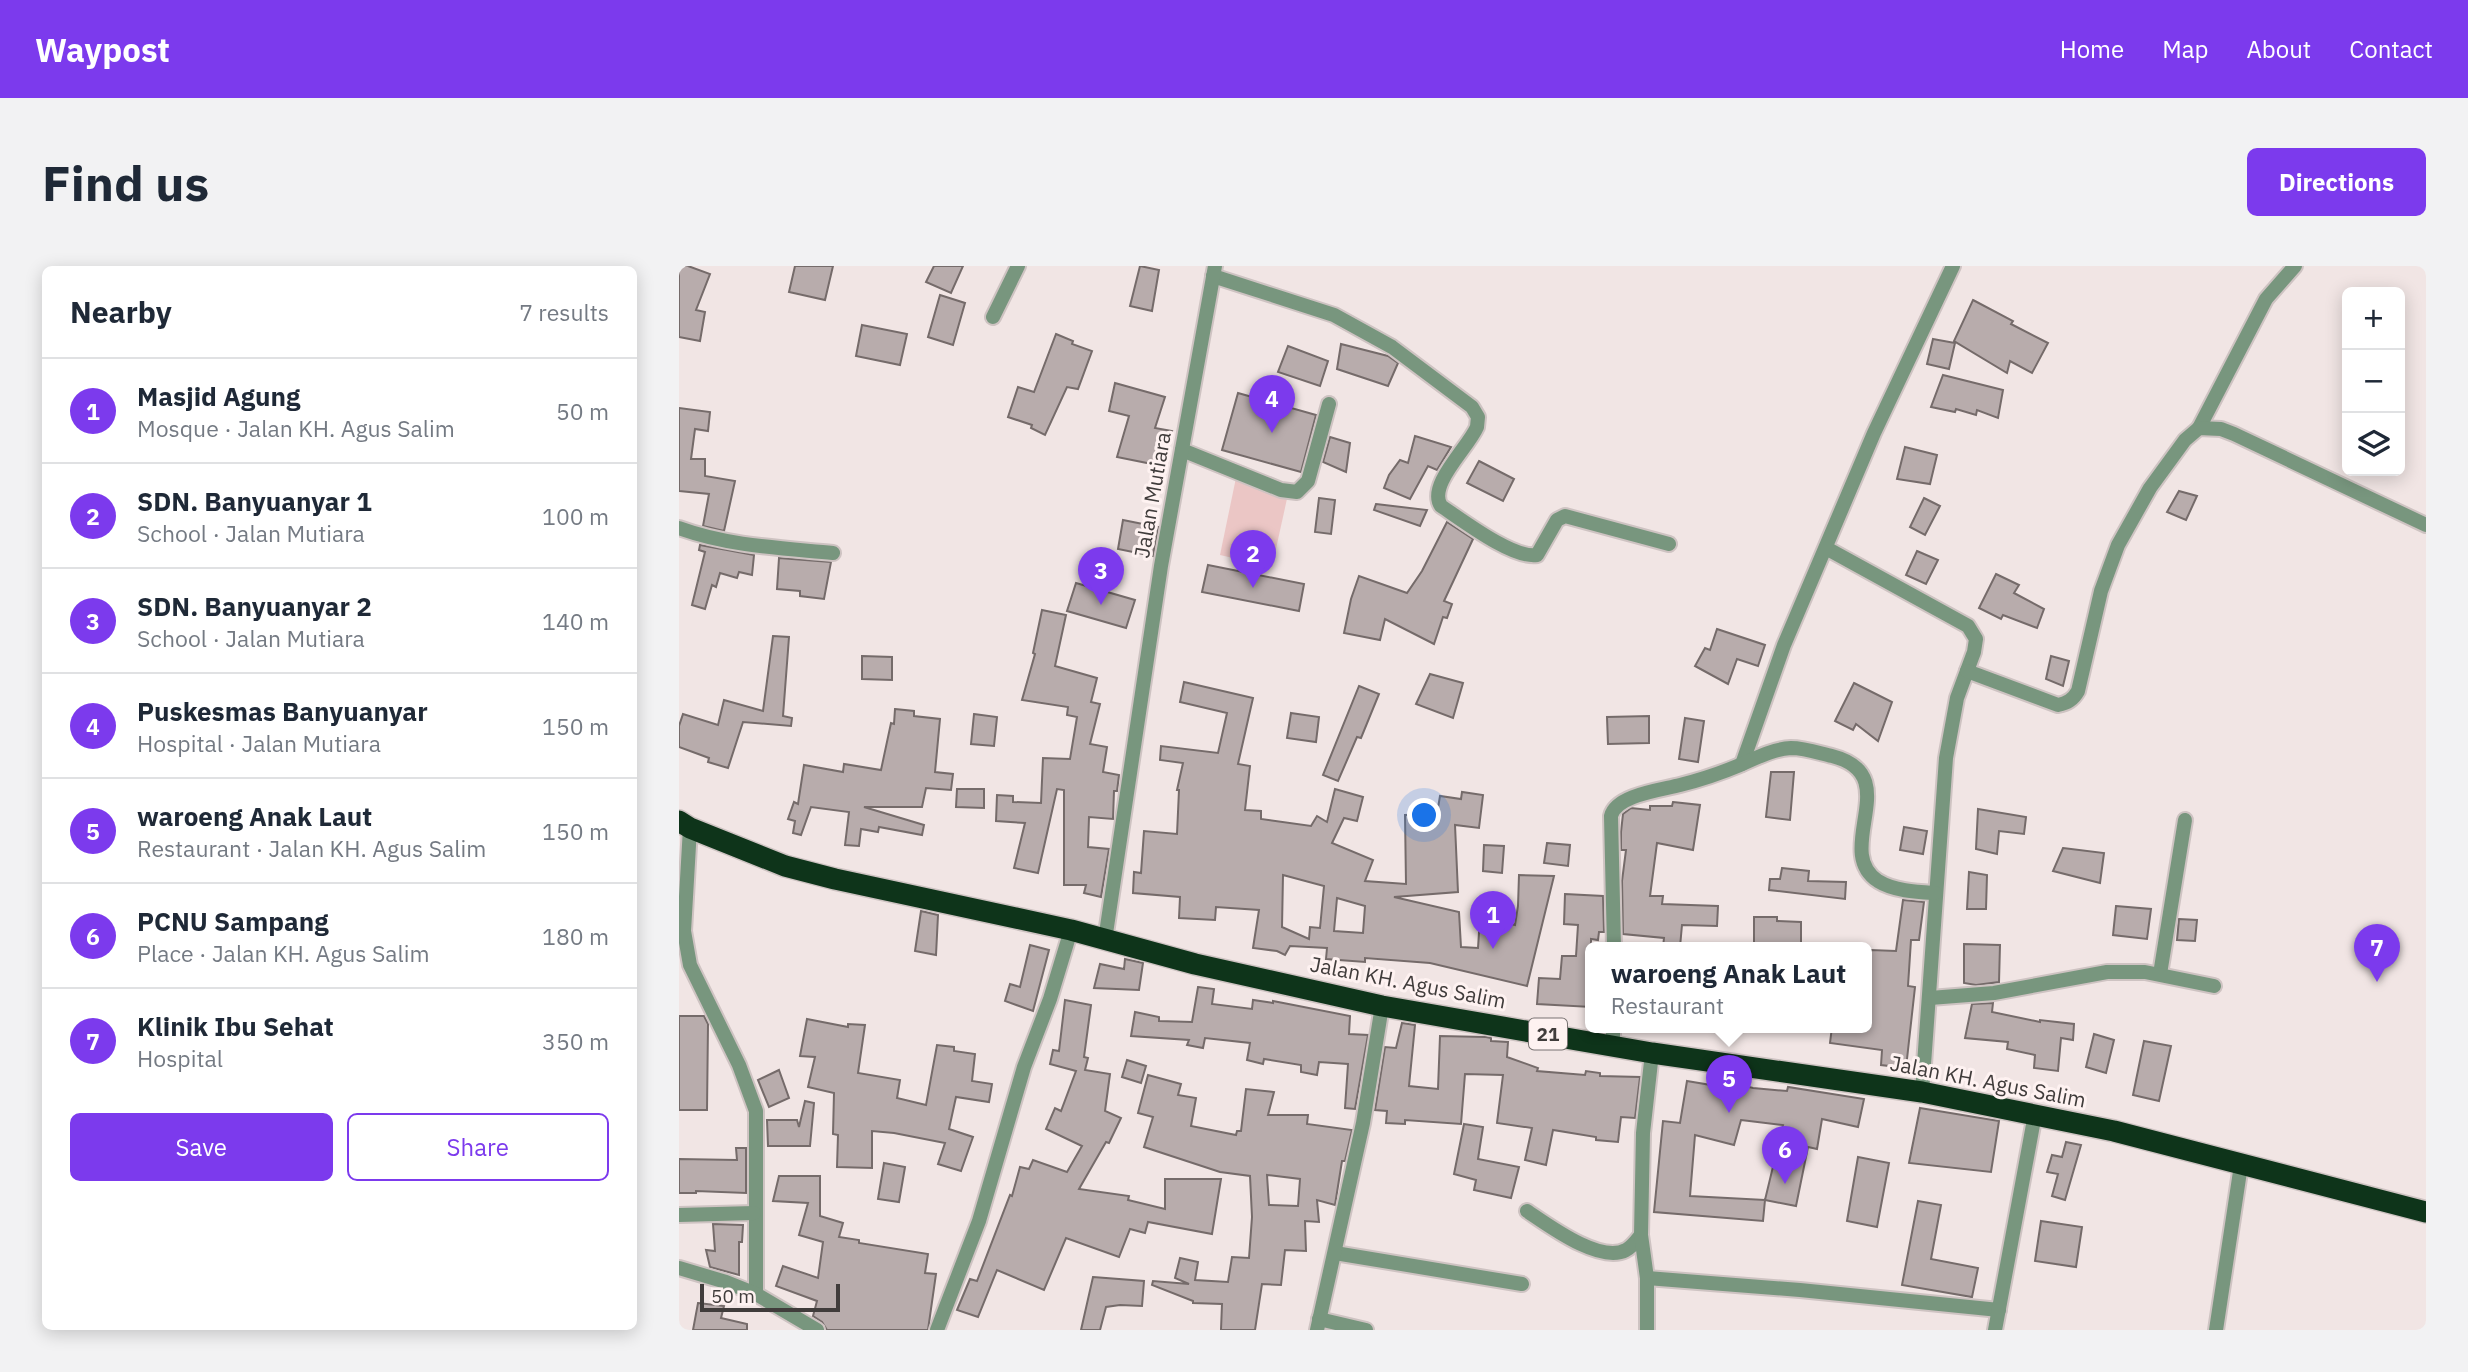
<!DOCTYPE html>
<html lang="en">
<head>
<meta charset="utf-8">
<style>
  :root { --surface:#fff; --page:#f2f2f3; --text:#1f2937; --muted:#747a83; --line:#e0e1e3; --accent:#7c3aed }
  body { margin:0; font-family:"IBM Plex Sans",sans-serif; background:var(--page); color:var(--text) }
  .controls { position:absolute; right:21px; top:21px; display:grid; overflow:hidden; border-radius:10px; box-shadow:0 4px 18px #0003 }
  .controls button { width:63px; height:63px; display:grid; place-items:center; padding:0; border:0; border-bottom:2px solid var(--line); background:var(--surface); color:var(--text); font:35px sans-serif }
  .scale { position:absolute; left:21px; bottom:18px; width:140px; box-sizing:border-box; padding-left:7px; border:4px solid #403c3b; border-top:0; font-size:19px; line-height:24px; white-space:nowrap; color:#403c3b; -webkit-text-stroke:5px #fef2f1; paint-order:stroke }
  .you { position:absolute; left:746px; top:550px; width:24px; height:24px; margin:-18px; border:5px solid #fff; border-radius:50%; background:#1a73e8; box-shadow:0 0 0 10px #1a73e833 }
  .badge { display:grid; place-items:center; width:46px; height:46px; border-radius:50%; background:var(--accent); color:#fff; font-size:23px; font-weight:700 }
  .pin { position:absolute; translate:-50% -58px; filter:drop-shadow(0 2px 4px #0008) }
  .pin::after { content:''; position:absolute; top:37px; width:24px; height:21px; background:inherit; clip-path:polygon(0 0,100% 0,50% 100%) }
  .popup { position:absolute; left:906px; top:676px; width:287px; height:91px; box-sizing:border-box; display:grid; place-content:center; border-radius:10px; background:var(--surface); filter:drop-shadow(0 2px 5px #0005); font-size:23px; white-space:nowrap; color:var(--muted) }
  .popup b { font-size:26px; color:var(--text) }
  .popup::after { content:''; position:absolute; left:50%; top:100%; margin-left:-14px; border:14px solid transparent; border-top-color:var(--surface) }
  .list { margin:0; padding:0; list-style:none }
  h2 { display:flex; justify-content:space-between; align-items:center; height:91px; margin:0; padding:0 28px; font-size:30px }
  h2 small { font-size:23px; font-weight:400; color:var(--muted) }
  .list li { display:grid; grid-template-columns:46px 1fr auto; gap:21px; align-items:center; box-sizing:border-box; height:105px; padding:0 28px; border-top:2px solid var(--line) }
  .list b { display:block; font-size:26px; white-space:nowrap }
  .list p { margin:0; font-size:23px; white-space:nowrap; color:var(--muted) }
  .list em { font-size:23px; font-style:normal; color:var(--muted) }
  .actions { display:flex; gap:14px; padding:21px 28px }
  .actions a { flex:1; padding:16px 0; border:2px solid var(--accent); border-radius:10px; text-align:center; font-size:24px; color:var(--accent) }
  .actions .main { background:var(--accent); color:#fff }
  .icon { flex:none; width:38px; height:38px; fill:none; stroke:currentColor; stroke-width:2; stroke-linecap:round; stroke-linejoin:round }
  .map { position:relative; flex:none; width:1747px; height:1064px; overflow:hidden; border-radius:10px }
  header { display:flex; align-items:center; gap:42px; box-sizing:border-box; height:98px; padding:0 35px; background:var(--accent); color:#fff }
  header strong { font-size:33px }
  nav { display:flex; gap:38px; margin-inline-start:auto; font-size:24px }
  .intro { display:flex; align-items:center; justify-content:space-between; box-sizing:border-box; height:168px; padding:0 42px }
  h1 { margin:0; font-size:49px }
  .button { padding:18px 32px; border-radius:10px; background:var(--accent); color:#fff; font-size:24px; font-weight:700 }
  main { display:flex; gap:42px; padding:0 42px }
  aside { flex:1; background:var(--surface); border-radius:10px; box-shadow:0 4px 18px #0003 }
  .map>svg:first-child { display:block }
  .green { fill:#ebc6c5 }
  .building { fill:#b8acac; stroke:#756b6a; stroke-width:2; fill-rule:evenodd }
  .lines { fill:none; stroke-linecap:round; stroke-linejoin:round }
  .street-casing { stroke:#cec3c2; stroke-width:18 }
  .highway-casing { stroke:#cec3c2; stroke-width:24 }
  .street { stroke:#78967e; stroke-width:14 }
  .highway { stroke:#0e341a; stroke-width:21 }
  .labels { text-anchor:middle; stroke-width:6; stroke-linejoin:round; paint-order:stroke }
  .shield { fill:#fef2f1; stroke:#797372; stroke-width:2 }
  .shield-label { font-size:19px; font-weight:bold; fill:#403c3b }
  .street-label { font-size:21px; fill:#403c3b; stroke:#fef2f1 }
</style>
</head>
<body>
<header>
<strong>Waypost</strong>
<nav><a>Home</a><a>Map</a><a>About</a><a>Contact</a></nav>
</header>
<div class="intro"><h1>Find us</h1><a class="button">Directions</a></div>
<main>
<aside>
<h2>Nearby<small>7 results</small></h2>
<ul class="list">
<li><span class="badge">1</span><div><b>Masjid Agung</b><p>Mosque · Jalan KH. Agus Salim</p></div><em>50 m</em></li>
<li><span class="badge">2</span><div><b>SDN. Banyuanyar 1</b><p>School · Jalan Mutiara</p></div><em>100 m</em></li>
<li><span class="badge">3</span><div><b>SDN. Banyuanyar 2</b><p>School · Jalan Mutiara</p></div><em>140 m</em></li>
<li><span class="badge">4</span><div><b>Puskesmas Banyuanyar</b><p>Hospital · Jalan Mutiara</p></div><em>150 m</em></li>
<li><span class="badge">5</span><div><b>waroeng Anak Laut</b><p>Restaurant · Jalan KH. Agus Salim</p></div><em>150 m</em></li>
<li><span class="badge">6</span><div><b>PCNU Sampang</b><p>Place · Jalan KH. Agus Salim</p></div><em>180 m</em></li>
<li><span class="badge">7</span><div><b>Klinik Ibu Sehat</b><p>Hospital</p></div><em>350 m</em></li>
</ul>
<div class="actions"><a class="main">Save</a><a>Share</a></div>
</aside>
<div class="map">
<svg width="1747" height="1064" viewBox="0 0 1747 1064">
  <rect width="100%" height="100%" fill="#f1e5e4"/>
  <path class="green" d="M558,207L611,219L593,301L541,289Z"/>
  <g class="building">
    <path d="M0,0H9L31,8L17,44L26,46L21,75L0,71Z"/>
    <path d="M116,0H154L146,34L110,26Z"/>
    <path d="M255,0H284L272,27L247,16Z"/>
    <path d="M461,0L480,4L473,45L451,40Z"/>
    <path d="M261,29L286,37L274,79L249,71Z"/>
    <path d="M1294,34L1334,55L1332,58L1369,77L1353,107L1331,95L1328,107L1275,75Z"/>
    <path d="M183,59L228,68L221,99L177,90Z"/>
    <path d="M377,68L394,75L393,78L413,85L399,123L388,121L366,169L352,162L353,159L329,151L339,121L355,126Z"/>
    <path d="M1254,73L1276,77L1270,103L1248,98Z"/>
    <path d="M662,78L709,90L719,97L709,120L658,103Z"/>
    <path d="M609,80L649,95L641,120L599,106Z"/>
    <path d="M1264,109L1324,124L1319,152L1298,144L1297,149L1277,143L1276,146L1252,141Z"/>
    <path d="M436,117L486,131L476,162L493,165L483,200L438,191L450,150L430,145Z"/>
    <path d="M559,127L637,149L622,206L543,184Z"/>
    <path d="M0,142L31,146L29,165L16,163L12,193H26V210L56,215L45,265L24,260L30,228L0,225Z"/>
    <path d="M736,170L772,181L758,204L749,200L731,233L705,222L710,209L721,194L729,197Z"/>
    <path d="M651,171L671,177L667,206L644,196Z"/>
    <path d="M1226,181L1258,189L1251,218L1218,213Z"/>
    <path d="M800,195L835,213L824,235L788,217Z"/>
    <path d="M1500,225L1518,230L1507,254L1488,246Z"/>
    <path d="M640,232L656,234L652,268L636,266Z"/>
    <path d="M1245,232L1261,240L1246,269L1231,261Z"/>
    <path d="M697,238L748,244L741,260L695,244Z"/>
    <path d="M444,254L479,261L474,290L439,283Z"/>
    <path d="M768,256L794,273L765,335L773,338L768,352L764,351L755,378L706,353L701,374L665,367L672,333L680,310L728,327L743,305Z"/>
    <path d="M21,279L75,289L73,309L60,306L58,312L41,307L37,321L33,319L26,343L13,339L26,286L20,284Z"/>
    <path d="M1238,285L1259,294L1247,318L1227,309Z"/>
    <path d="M100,292L152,296L145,333L121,330V325L98,323Z"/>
    <path d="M529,299L625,318L620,345L523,326Z"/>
    <path d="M1317,308L1340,319L1335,327L1365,343L1358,362L1324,349L1322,353L1300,342Z"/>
    <path d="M397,317L456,334L447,362L388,345Z"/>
    <path d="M363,344L387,349L376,400L418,412L412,436L421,438L411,478L428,481L424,506L440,509L438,525H435L434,553L410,551L409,581L430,583L422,631L405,627L407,619H385V524L378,523L359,607L335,602L346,557L317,555L318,529L334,530V536L362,537L364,492L391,493L398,451L388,449L389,441L343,434L356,388L354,387Z"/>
    <path d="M1038,363L1086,379L1079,400L1058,393L1049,418L1016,400L1026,382L1031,384Z"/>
    <path d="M94,370L110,371L104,450L113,452L112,460L64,456L49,502L29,496L30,492L0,481V460L4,448L39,459L45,434L84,445Z"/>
    <path d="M183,390L213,391V414L183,413Z"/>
    <path d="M1372,390L1390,395L1384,420L1367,413Z"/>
    <path d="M751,408L784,417L774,452L737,438Z"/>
    <path d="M505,416L574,432L559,498L571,500L566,544L582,545V553L632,560L638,550L648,556L656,523L684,531L678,555L665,552L653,577L694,594L686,615L727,618L726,549L758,548L761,530L782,533L783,526L804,529L800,562L776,559L779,626L715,631L780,646L782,681L799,682L801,651L836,659L839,640L840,609L875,610L848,720L751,697L686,692V696L647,693L648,682L611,680L606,689L598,685L574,682L580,644L537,641L536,654L500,652L501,631L454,627L455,606L462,607L465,565L498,568L500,524H498L504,497L481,494L482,480L539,487L548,447L501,436ZM604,609L645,620L641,662L631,661L630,673L603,661ZM658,632L686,640L684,667L655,665Z"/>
    <path d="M1175,417L1213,436L1199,475L1177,458L1174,464L1156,455Z"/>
    <path d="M680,420L700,428L682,472L678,471L659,515L644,509Z"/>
    <path d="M216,443L235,445V450L261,453L256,506L274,508L272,524L247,522L243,541H185L245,559L243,569L200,561L199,566L182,563L180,580L166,579L170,546L132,541L122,569L114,567L116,555L109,553L115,536L119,538L125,499L164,506L165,498L202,504L212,457L215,458Z"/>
    <path d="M612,447L640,451L637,476L608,472Z"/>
    <path d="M295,448L318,451L315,480L292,478Z"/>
    <path d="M970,450V477L929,478L928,451Z"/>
    <path d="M1006,452L1025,455L1019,496L1000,493Z"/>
    <path d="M1092,506H1115L1111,554L1087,551Z"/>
    <path d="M278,523H305V542L277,541Z"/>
    <path d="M994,536L1021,539L1014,584L978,577L971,630H984L983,638L1039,640L1038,660L1003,659L1001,681H984L985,672L944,668L943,615L947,584H942V566L944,548L952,542L971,544V540H993Z"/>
    <path d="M1299,543L1347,551L1345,568L1320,565L1318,588L1297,583Z"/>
    <path d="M1225,561L1248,565L1244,588L1221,584Z"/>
    <path d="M868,577L891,579L889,600L865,597Z"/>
    <path d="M805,579L825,580L823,607L804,605Z"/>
    <path d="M1384,582L1425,587L1421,617L1374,605Z"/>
    <path d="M1103,602L1130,605L1129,615L1167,616L1166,633L1090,624L1091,613H1101Z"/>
    <path d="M1290,606L1308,609L1307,643H1288Z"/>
    <path d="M886,628L924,630L925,666H920L919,674L912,673V741L858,738L860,712L881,713L883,690H897L899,659L885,658Z"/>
    <path d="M1224,634L1245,636L1240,674H1232L1229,720L1236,721L1227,802L1202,799L1203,784L1151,777L1153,761H1188V716L1192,684L1217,685Z"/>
    <path d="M1437,640L1472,643L1468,673L1434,669Z"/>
    <path d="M242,645L259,649L257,689L236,685Z"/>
    <path d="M1075,651H1098V655L1122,656V681H1075Z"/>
    <path d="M1500,653L1518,654L1516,675L1498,674Z"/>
    <path d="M1285,678L1321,679L1320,716L1297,719L1285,717Z"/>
    <path d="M351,679L370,684L354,745L326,735L331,718L341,721Z"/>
    <path d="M446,693L464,697L460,724L415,722L421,698L445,703Z"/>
    <path d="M519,721L535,723L533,738L573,743L574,734L594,737V735L671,750L670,768L689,769L676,843L666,842L669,798L640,796L638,809L622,806V799L585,793L584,798L568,794L571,777L526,772L524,782L508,779L510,774L452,770L456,746L480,751V755L513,756Z"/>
    <path d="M386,734L412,739L405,791L409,792L406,804L431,808L426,845L442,852L430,877L427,876L400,923L450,930L449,934L486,943V913H542L533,968L469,956L466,967L451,963L440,991L387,972L365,1024L318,1004L299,1051L278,1044L291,1013L298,1015L331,929L333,930L341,901L350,903L354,894L388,906L403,880L367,863L376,842L382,845L397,805L371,798L374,784L380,785Z"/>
    <path d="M1314,737L1313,746L1361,756V754L1395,758L1394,774L1382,772L1379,805L1355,802L1356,789L1328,783L1329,776L1286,772L1293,738Z"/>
    <path d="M0,750H25L29,758L28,844H0Z"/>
    <path d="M128,753L169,761V758L186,759L179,807L221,814L218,832L247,839L258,779L275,781V785L296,788L293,815L313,818L310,836L277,831L270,863L294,871L282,905L259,898L266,877L215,867L193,865V902L158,901L159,869L154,868L155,827L129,821L136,791L121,790Z"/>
    <path d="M723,757L736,759L730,820L759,823L761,770L807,771L812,772V775L829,776L828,791L859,802L858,805L906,809L907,805L921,807V810L961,811L956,852L942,851L939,876L917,874V871L874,864L867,899L846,894L853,862L818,857L824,809L786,808L782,858L726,854V858L707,857L708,845L696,844L706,781L717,782Z"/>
    <path d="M1415,768L1435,774L1427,807L1407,801Z"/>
    <path d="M1465,775L1492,780L1480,835L1454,829Z"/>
    <path d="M448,794L467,800L462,817L443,811Z"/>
    <path d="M100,804L110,832L90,841L79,814Z"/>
    <path d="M469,809L502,818L499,829L517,832L512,860L557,869L558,865H562L567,823L595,826L589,849H629L628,858L673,864L666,895H663L656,939L638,934L640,956L626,955L627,985L606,984L602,1019L583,1018L576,1064H542L543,1038L514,1037V1035L473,1019L474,1015L510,1018L496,1012L501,992L519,996L516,1014L549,1016L553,991L570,992L573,951L571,910L541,906L465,881L474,851L459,847ZM588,909L621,913L619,940L590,939Z"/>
    <path d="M1008,815L1044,821L1046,815L1074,822L1108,825L1109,821L1185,833L1179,861L1143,853L1138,883L1129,881L1117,940L1086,934L1084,955L975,946L984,855L1001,857ZM1062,854L1104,859L1086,934L1011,930L1016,869L1055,879Z"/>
    <path d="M126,835L135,837L131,880H89L88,854H118L120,861Z"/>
    <path d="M1241,842L1320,855L1312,906L1230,897Z"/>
    <path d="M785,858L804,861L799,893L840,901L832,932L795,924L797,914L775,908Z"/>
    <path d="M1387,876L1402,879L1386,934L1373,930L1379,908L1368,906L1373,889L1383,891Z"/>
    <path d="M57,882H67V927L17,925V927H0V893L58,894Z"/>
    <path d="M1179,891L1210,897L1198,961L1168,955Z"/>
    <path d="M205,897L226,901L220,936L199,933Z"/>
    <path d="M100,910H141V950L164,957L160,971L180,974V977L249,988L246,1007L257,1008L249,1064H148L143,1056L134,1050L138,1035L97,1020L104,1000L139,1012L144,976L120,969L129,937L94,935Z"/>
    <path d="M1239,935L1262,939L1252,993L1299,1002L1293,1031L1223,1019Z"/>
    <path d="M1362,955L1403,961L1397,1001L1356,995Z"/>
    <path d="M34,958L64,959L63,976H60V1009L31,1001L27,984L36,985Z"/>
    <path d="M414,1011L465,1015L463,1040L441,1039L427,1041L421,1064H402Z"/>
    <path d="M19,1037L45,1040L42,1052L68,1058V1064H14Z"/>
  </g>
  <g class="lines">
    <g class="street-casing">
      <g id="street">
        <path d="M534,10L655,49L713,81L793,141L799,151L798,161C789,182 748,219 762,240C783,254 834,293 858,289L878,254L886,250L990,278"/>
        <path d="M314,51L339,0"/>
        <path d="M1520,162L1587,33L1616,0"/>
        <path d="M503,184L602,224L618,226L629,215L650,138"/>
        <path d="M0,262C49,280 103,282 154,287"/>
        <path d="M1147,282L1289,360L1297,373L1295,386L1278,432L1267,492L1243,826"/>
        <path d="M1288,405L1379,439C1388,437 1394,434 1399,425L1422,325L1439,279L1471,222L1506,174L1520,162L1542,163L1555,168L1747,259"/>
        <path d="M1063,498L1105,379L1195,167L1274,0"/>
        <path d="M11,562L5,665L11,699L60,799L77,845V1028"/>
        <path d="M426,674L482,300L536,0"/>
        <path d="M935,681L932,550C937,529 982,524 1001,519C1021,514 1042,507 1061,499C1077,492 1094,483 1112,482C1126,482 1140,487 1153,490C1228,509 1152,584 1199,615C1215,625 1238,626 1256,627"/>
        <path d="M1481,708L1506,554"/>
        <path d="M1251,732L1315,727L1428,706H1466L1535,720"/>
        <path d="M934,780V761"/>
        <path d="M848,945C869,959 921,998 947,984C953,981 958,974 962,969"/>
        <path d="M0,949L75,947"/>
        <path d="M656,987L843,1018"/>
        <path d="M0,1002L47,1016L77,1028L138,1064"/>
        <path d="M968,1012L1121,1024L1320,1044"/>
        <path d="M640,1053L687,1064"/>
        <path d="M258,1064L300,955L345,801L371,733L392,664"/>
        <path d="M638,1064L684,857L703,740"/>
        <path d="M968,1064V1012L962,969L964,867L973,787"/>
        <path d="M1316,1064L1356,848"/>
        <path d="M1537,1064L1562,899"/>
      </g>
    </g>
    <g class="highway-casing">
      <path id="highway" d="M0,555L11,562L106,600L156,613L392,664L516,698L703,740L973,787L1243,826L1435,865L1747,946"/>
    </g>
    <use href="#street" class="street"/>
    <use href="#highway" class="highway"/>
  </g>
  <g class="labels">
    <rect class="shield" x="850" y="752.5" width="38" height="31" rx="5"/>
    <g class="shield-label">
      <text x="869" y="775">21</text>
    </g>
    <g class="street-label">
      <text transform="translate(474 229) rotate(-80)" y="7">Jalan Mutiara</text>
      <text transform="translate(729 717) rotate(11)" y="7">Jalan KH. Agus Salim</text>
      <text transform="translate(1309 816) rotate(11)" y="7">Jalan KH. Agus Salim</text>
    </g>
  </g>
</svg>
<div class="controls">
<button>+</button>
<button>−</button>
<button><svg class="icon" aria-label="layers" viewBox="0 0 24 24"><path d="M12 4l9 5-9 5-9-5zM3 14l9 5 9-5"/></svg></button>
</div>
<div class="scale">50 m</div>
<div class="you"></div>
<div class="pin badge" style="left:814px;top:683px">1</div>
<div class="pin badge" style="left:574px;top:322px">2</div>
<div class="pin badge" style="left:422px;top:339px">3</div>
<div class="pin badge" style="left:593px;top:167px">4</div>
<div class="pin badge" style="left:1050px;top:847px">5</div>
<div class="popup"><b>waroeng Anak Laut</b>Restaurant</div>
<div class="pin badge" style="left:1106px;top:918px">6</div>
<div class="pin badge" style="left:1698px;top:716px">7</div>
</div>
</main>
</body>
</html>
